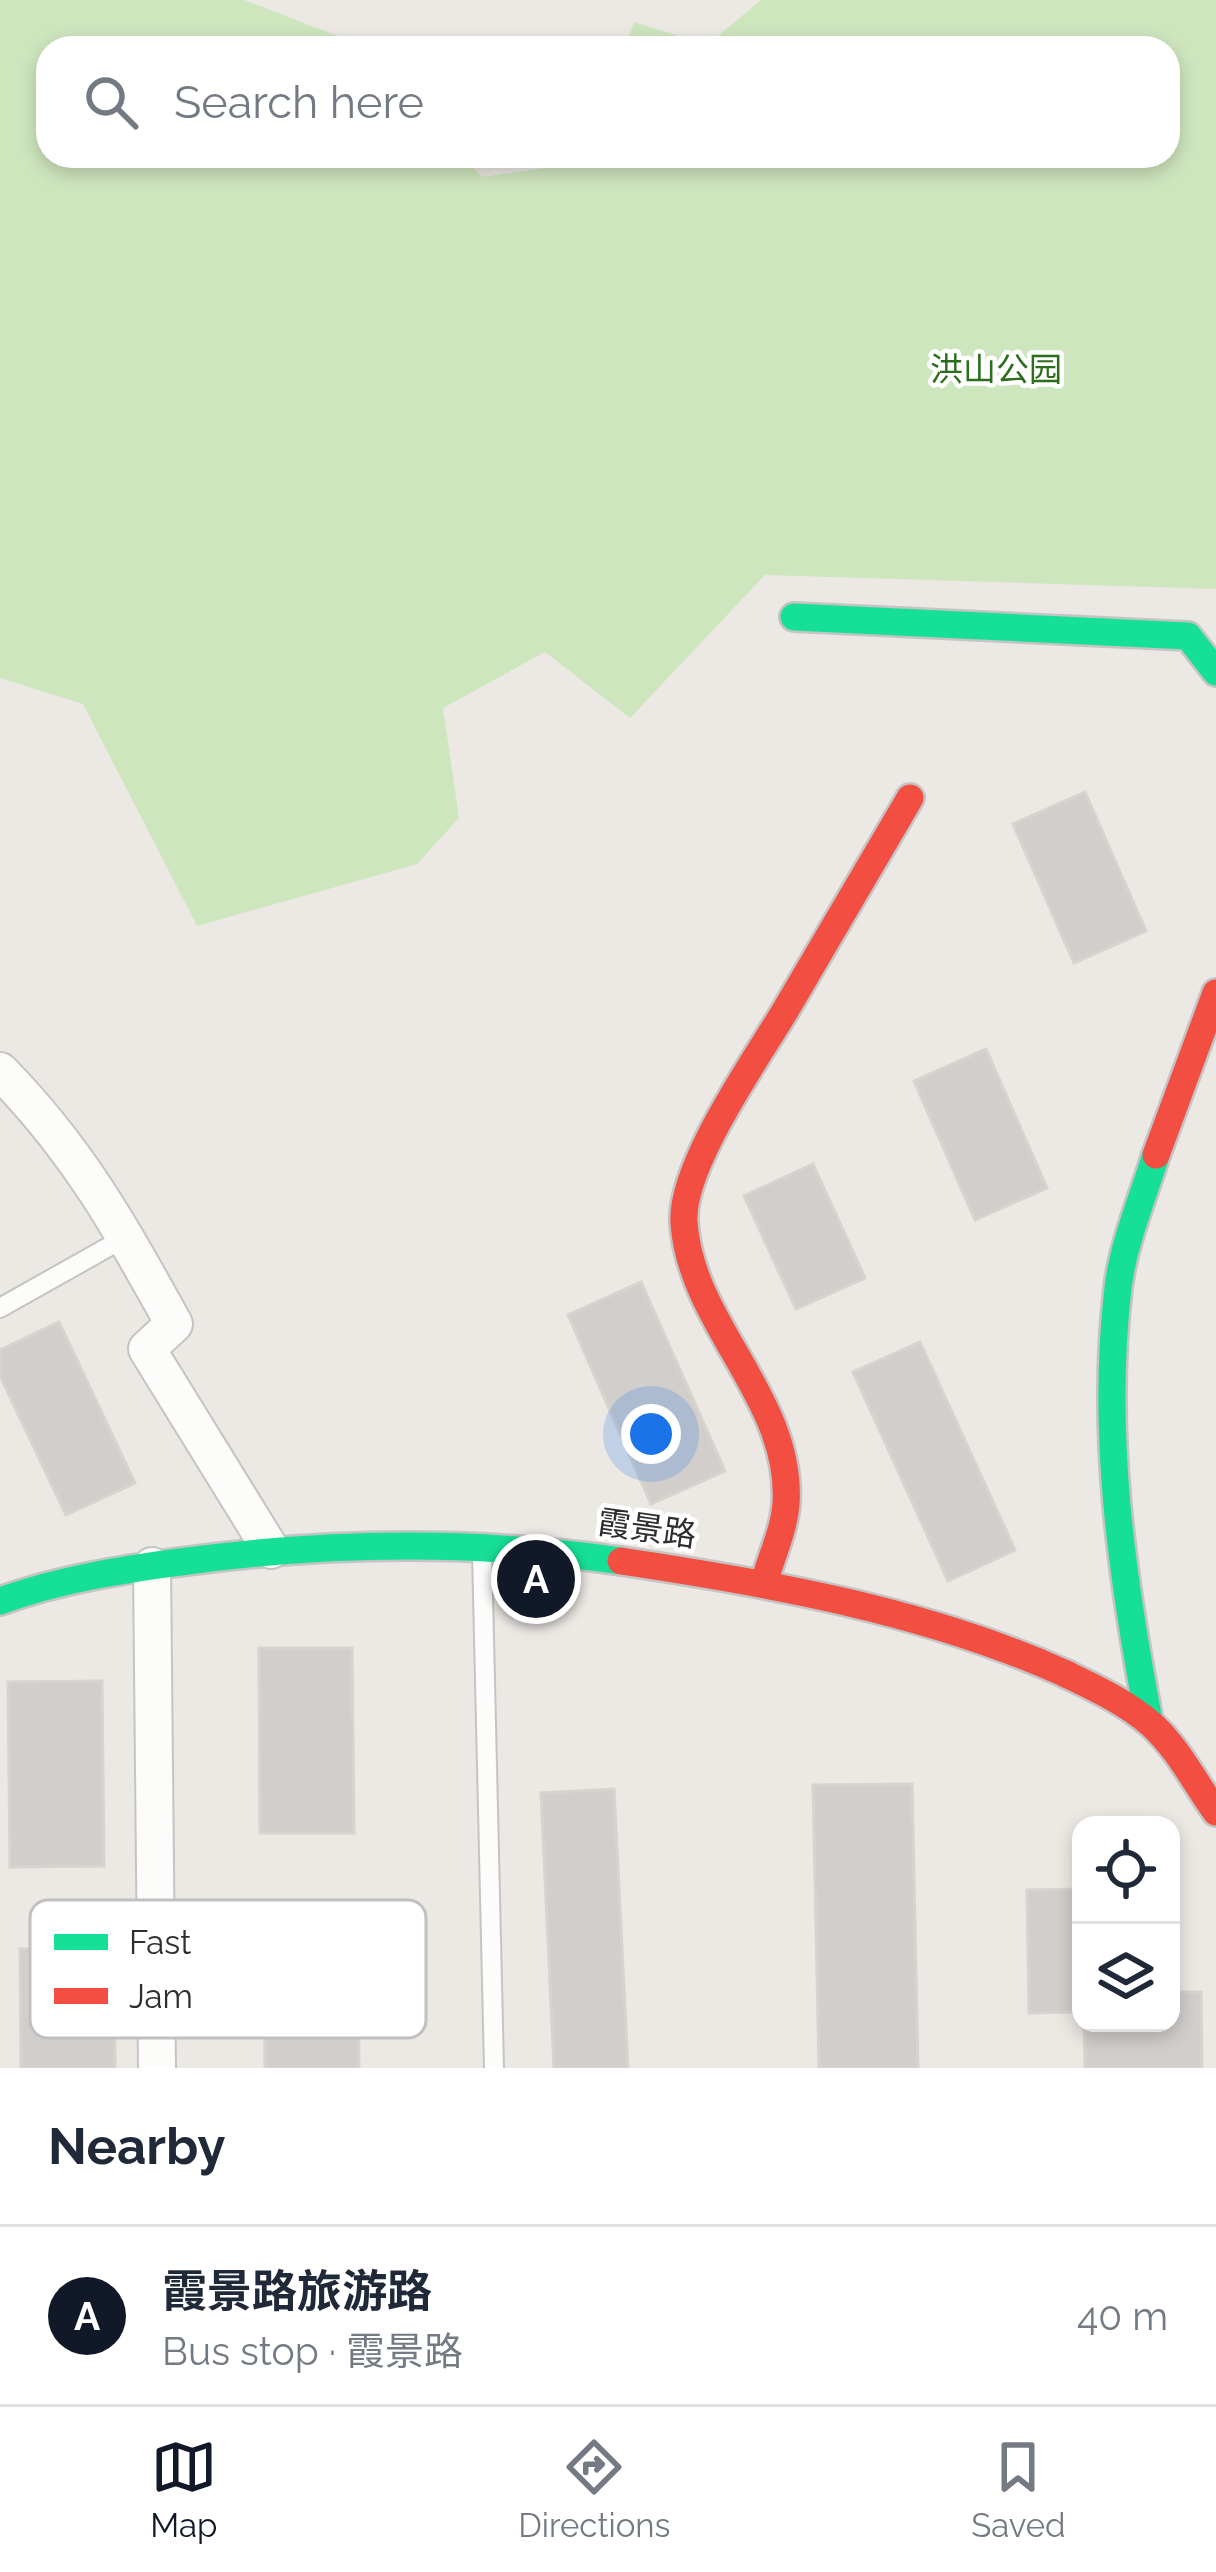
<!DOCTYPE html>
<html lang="en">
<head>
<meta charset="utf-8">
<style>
  :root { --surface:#fff; --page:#f2f2f3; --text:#1f2937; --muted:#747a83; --line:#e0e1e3; --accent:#111827 }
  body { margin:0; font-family:Raleway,"Noto Sans SC",sans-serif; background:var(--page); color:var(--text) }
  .controls { position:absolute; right:36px; bottom:36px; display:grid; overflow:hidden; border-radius:24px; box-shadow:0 6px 18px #0003 }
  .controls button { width:108px; height:108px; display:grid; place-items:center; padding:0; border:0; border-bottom:3px solid var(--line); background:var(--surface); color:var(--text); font:60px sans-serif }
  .you { position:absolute; left:651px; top:1434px; width:42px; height:42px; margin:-30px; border:9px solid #fff; border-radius:50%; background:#1a73e8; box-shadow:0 0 0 18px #1a73e833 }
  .badge { display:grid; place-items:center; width:78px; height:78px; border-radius:50%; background:var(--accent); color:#fff; font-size:39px; font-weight:700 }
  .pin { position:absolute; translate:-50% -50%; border:6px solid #fff; box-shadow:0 3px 12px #0006 }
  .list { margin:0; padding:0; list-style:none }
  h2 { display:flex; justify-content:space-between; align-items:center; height:156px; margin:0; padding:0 48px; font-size:51px }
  h2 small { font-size:39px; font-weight:400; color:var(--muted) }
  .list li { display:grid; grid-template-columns:78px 1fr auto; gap:36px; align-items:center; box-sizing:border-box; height:180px; padding:0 48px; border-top:3px solid var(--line) }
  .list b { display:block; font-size:45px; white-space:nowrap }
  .list p { margin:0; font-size:39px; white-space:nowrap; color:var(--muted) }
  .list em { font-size:39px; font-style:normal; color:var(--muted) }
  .icon { flex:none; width:66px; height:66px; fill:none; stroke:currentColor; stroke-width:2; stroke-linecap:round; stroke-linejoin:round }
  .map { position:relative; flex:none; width:1216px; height:2068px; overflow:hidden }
  .search { position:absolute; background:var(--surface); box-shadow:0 6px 18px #0003; left:36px; right:36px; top:36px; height:132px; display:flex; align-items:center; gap:30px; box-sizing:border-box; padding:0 42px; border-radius:36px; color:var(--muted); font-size:45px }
  .sheet { height:336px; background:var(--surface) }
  nav { display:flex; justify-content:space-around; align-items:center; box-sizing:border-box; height:168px; border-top:3px solid var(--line); background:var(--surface); font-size:33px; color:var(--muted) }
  nav a { display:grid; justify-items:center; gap:6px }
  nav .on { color:var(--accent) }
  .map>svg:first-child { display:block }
  .green { fill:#cee6be }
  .building { fill:#d1cecb; stroke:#d7d4d0; stroke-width:3 }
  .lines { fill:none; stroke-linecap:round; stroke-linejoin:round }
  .lane-casing { stroke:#c5c4c5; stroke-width:22 }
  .street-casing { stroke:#c5c4c5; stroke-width:40 }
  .fast-casing { stroke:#c5c4c5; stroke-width:32 }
  .jam-casing { stroke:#c5c4c5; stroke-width:32 }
  .lane { stroke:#fcfcfb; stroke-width:18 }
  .street { stroke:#fcfcfb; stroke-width:36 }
  .fast { stroke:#16e098; stroke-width:27 }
  .jam { stroke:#f24e42; stroke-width:27 }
  .labels { text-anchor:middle; stroke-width:9; stroke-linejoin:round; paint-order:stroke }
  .park-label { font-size:33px; fill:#2c6e1b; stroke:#fff }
  .street-label { font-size:33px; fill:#2e2e2e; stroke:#fff }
  .key { fill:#fff; stroke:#c0c0c0; stroke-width:3 }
  .key-label { font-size:33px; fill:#2e2e2e }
</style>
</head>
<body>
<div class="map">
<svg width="1216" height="2068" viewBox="0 0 1216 2068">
  <rect width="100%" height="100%" fill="#ece8e4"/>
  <path class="green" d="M0,0H244L369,48H48V156H463L482,177L586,162L589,156H1168V48H625L634,22L707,45L761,0H1216V589L765,575L630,718L545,652L443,708L459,818L417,864L197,926L83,704L0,678Z"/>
  <g class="building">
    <path d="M1085,792L1146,931L1074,963L1013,824Z"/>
    <path d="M986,1049L1047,1188L975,1220L914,1081Z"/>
    <path d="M813,1164L865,1278L796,1309L744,1196Z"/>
    <path d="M641,1282L725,1471L651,1504L568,1315Z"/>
    <path d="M59,1322L135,1483L66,1515L0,1376V1350Z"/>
    <path d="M920,1342L1015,1550L948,1581L853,1372Z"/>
    <path d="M259,1648H352L354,1833H260Z"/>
    <path d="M102,1681L104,1866L10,1867L8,1682Z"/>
    <path d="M912,1784L918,2068H819L813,1785Z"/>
    <path d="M614,1789L628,2068H554L541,1793Z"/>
    <path d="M1081,1889V2012L1029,2013L1027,1890Z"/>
    <path d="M114,1948L115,2068H21L20,1949Z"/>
    <path d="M358,1950L359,2068H265L264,1951Z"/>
    <path d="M1171,1992H1201L1202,2068H1085L1084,2023H1171Z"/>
  </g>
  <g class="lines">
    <g class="lane-casing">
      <g id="lane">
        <path d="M0,1308L126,1237"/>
        <path d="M482,1551L494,2068"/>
      </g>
    </g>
    <g class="street-casing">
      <g id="street">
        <path d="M0,1071C78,1150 121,1228 174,1324L147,1349L271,1550"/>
        <path d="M152,1566L157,2068"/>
      </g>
    </g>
    <g class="fast-casing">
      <g id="fast">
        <path d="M794,617L1188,636L1216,672"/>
        <path d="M0,1601C58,1580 119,1570 180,1562C326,1542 474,1540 621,1561"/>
        <path d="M1149,1721C1122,1578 1101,1434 1118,1288C1123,1244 1143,1197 1156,1155"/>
      </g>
    </g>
    <g class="jam-casing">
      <g id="jam">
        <path d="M1156,1155L1216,993"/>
        <path d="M621,1561C769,1583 926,1611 1064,1673C1093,1687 1126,1702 1151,1724C1178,1748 1195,1783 1216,1812"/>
        <path d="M764,1583C771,1557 784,1531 786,1504C793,1399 691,1325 684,1223C680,1167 755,1061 785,1011C827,940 868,869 910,798"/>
      </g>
    </g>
    <use href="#lane" class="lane"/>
    <use href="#street" class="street"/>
    <use href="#fast" class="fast"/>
    <use href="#jam" class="jam"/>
  </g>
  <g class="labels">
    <g class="park-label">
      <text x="996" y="381">洪山公园</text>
    </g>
    <g class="street-label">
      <text transform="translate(647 1528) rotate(8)" y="12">霞景路</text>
    </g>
  </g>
  <rect x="30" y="1900" width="396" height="138" rx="18" class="key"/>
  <rect x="54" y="1934" width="54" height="16" fill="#16e098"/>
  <rect x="54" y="1988" width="54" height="16" fill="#f24e42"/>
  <g class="key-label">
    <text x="129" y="1954">Fast</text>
    <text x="129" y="2008">Jam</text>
  </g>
</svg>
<div class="controls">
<button><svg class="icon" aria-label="locate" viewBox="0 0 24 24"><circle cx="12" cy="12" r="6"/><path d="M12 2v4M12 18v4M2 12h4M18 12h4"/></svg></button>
<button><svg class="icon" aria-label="layers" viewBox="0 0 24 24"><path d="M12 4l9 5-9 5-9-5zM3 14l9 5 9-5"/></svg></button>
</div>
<div class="you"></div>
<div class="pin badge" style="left:536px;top:1579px">A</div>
<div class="search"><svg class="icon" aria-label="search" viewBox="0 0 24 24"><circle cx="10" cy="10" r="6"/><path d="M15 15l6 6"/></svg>Search here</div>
</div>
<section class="sheet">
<h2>Nearby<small></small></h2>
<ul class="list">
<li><span class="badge">A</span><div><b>霞景路旅游路</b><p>Bus stop · 霞景路</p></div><em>40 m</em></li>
</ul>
</section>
<nav>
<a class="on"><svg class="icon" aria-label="map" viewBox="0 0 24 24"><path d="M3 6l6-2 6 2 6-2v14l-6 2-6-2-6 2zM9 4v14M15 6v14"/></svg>Map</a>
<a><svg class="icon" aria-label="directions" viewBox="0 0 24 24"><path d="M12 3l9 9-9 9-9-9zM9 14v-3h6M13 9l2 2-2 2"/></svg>Directions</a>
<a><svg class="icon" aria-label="saved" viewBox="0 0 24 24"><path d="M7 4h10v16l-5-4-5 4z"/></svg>Saved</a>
</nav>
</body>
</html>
